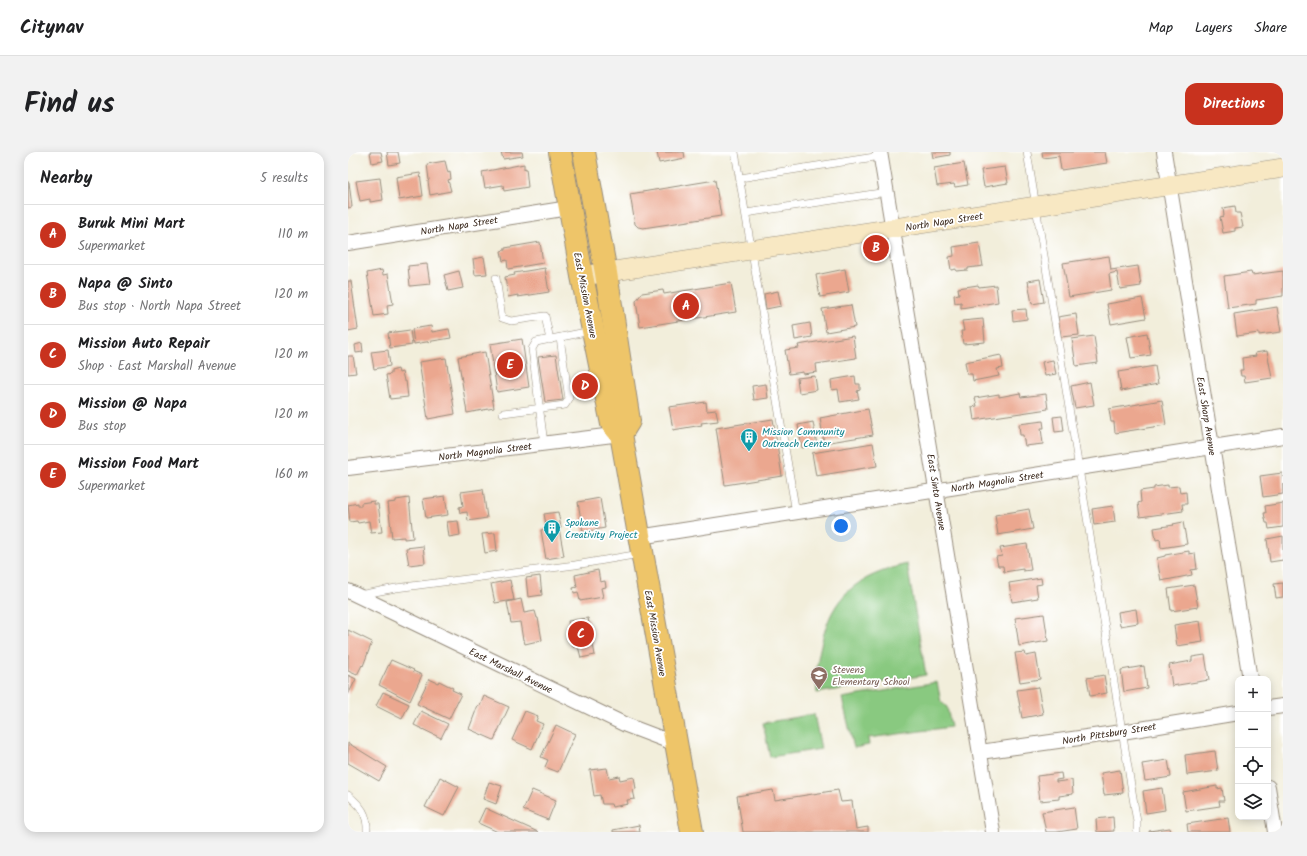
<!DOCTYPE html>
<html lang="en">
<head>
<meta charset="utf-8">
<style>
  :root { --surface:#fff; --page:#f2f2f2; --text:#202124; --muted:#757577; --line:#e0e0e0; --accent:#c8321e }
  body { margin:0; font-family:Kalam,sans-serif; background:var(--page); color:var(--text) }
  .controls { position:absolute; right:12px; bottom:12px; display:grid; overflow:hidden; border-radius:8px; box-shadow:0 2px 10px #0003 }
  .controls button { width:36px; height:36px; display:grid; place-items:center; padding:0; border:0; border-bottom:1px solid var(--line); background:var(--surface); color:var(--text); font:20px sans-serif }
  .you { position:absolute; left:493px; top:374px; width:14px; height:14px; margin:-10px; border:3px solid #fff; border-radius:50%; background:#1a73e8; box-shadow:0 0 0 6px #1a73e833 }
  .badge { display:grid; place-items:center; width:26px; height:26px; border-radius:50%; background:var(--accent); color:#fff; font-size:13px; font-weight:700 }
  .pin { position:absolute; translate:-50% -50%; border:2px solid #fff; box-shadow:0 1px 4px #0006 }
  .list { margin:0; padding:0; list-style:none }
  h2 { display:flex; justify-content:space-between; align-items:center; height:52px; margin:0; padding:0 16px; font-size:17px }
  h2 small { font-size:13px; font-weight:400; color:var(--muted) }
  .list li { display:grid; grid-template-columns:26px 1fr auto; gap:12px; align-items:center; box-sizing:border-box; height:60px; padding:0 16px; border-top:1px solid var(--line) }
  .list b { display:block; font-size:15px; white-space:nowrap }
  .list p { margin:0; font-size:13px; white-space:nowrap; color:var(--muted) }
  .list em { font-size:13px; font-style:normal; color:var(--muted) }
  .icon { flex:none; width:22px; height:22px; fill:none; stroke:currentColor; stroke-width:2; stroke-linecap:round; stroke-linejoin:round }
  .map { position:relative; flex:none; width:935px; height:680px; overflow:hidden; border-radius:12px }
  header { display:flex; align-items:center; gap:24px; box-sizing:border-box; height:56px; padding:0 20px; background:var(--surface); border-bottom:1px solid var(--line) }
  header strong { font-size:19px }
  nav { display:flex; gap:22px; margin-inline-start:auto; font-size:14px }
  .intro { display:flex; align-items:center; justify-content:space-between; box-sizing:border-box; height:96px; padding:0 24px }
  h1 { margin:0; font-size:28px }
  .button { padding:10px 18px; border-radius:12px; background:var(--accent); color:#fff; font-size:14px; font-weight:700 }
  main { display:flex; gap:24px; padding:0 24px }
  aside { flex:1; background:var(--surface); border-radius:12px; box-shadow:0 2px 10px #0003 }
  .map>svg:first-child { display:block }
  .green { fill:#89c980; stroke:#627a4f }
  .building { fill:#eba78f }
  .lines { fill:none; stroke-linecap:round; stroke-linejoin:round }
  .lane-casing { stroke:#968c7c; stroke-width:8 }
  .street-casing { stroke:#968c7c; stroke-width:16 }
  .secondary-casing { stroke:#968c7c; stroke-width:20 }
  .primary-casing { stroke:#968c7c; stroke-width:24 }
  .lane { stroke:#fff; stroke-width:7 }
  .street { stroke:#fff; stroke-width:14 }
  .secondary { stroke:#f8e8c3; stroke-width:19 }
  .primary { stroke:#eec569; stroke-width:22 }
  .labels { text-anchor:middle; stroke-width:3.5; stroke-linejoin:round; paint-order:stroke }
  .street-label { font-size:10px; fill:#3b2a1e; stroke:#fff }
  .culture-label { font-size:10px; fill:#0d838f; stroke:#fff; text-anchor:start }
  .education-label { font-size:10px; fill:#785e54; stroke:#fff; text-anchor:start }
</style>
</head>
<body>
<header>
<strong>Citynav</strong>
<nav><a>Map</a><a>Layers</a><a>Share</a></nav>
</header>
<div class="intro"><h1>Find us</h1><a class="button">Directions</a></div>
<main>
<aside>
<h2>Nearby<small>5 results</small></h2>
<ul class="list">
<li><span class="badge">A</span><div><b>Buruk Mini Mart</b><p>Supermarket</p></div><em>110 m</em></li>
<li><span class="badge">B</span><div><b>Napa @ Sinto</b><p>Bus stop · North Napa Street</p></div><em>120 m</em></li>
<li><span class="badge">C</span><div><b>Mission Auto Repair</b><p>Shop · East Marshall Avenue</p></div><em>120 m</em></li>
<li><span class="badge">D</span><div><b>Mission @ Napa</b><p>Bus stop</p></div><em>120 m</em></li>
<li><span class="badge">E</span><div><b>Mission Food Mart</b><p>Supermarket</p></div><em>160 m</em></li>
</ul>
</aside>
<div class="map">
<svg width="935" height="680" viewBox="0 0 935 680">
  <rect width="100%" height="100%" fill="#fff"/>
  <filter id="ink" filterUnits="userSpaceOnUse"><feTurbulence type="fractalNoise" baseFrequency=".025" numOctaves="2"/><feDisplacementMap in="SourceGraphic" scale="8" xChannelSelector="R" yChannelSelector="G"/><feConvolveMatrix kernelMatrix="1 2 1 2 8 2 1 2 1" color-interpolation-filters="sRGB"/></filter>
  <filter id="wash" filterUnits="userSpaceOnUse"><feTurbulence type="fractalNoise" baseFrequency=".012" numOctaves="4" result="noise"/><feDisplacementMap in="SourceGraphic" scale="16" xChannelSelector="R" yChannelSelector="G"/><feGaussianBlur stdDeviation="0.9" result="paint"/><feColorMatrix in="noise" values="0 0 0 0 0 0 0 0 0 0 0 0 0 0 0 0 0 1.4 0 .05"/><feComposite in="paint" operator="in"/></filter>
  <g filter="url(#wash)">
    <rect width="100%" height="100%" fill="#f2eedb"/>
    <g class="green">
      <path d="M559,412L578,523L469,541C467,524 469,509 473,493C484,442 510,424 559,412Z"/>
      <path d="M589,530L593,550L599,555L603,575L520,586L521,593L506,596L494,546Z"/>
      <path d="M466,562L473,597L422,605L415,571Z"/>
    </g>
    <g id="blocks">
      <g class="building">
        <path d="M22,0H33L35,9L24,11Z"/>
        <path d="M39,0H50L52,11L41,13Z"/>
        <path d="M153,0H174L175,4L155,7Z"/>
        <path d="M309,0H336L337,6L311,11Z"/>
        <path d="M584,0H602V3L585,6Z"/>
        <path d="M694,0H757L759,11L713,18L711,4L695,6Z"/>
        <path d="M97,9L100,21L102,20L103,27L100,28L103,39L82,43L80,29L81,28L79,12Z"/>
        <path d="M616,11L620,33L607,35L606,32L589,34L586,16Z"/>
        <path d="M176,12V17L178,16L180,35L156,39L155,33L137,36L134,20Z"/>
        <path d="M657,15L660,31L636,35L633,18Z"/>
        <path d="M72,21L75,44L51,48L48,25Z"/>
        <path d="M32,26L35,48L22,50V47L12,49L8,29Z"/>
        <path d="M367,28L373,64L295,76L290,75L287,72L282,42Z"/>
        <path d="M0,30H1L4,55L0,56Z"/>
        <path d="M887,54L888,61H892L895,75L887,76V79L875,81L872,65L876,64L875,56Z"/>
        <path d="M192,90L195,111L160,117L159,108L155,109L153,99L157,98V96Z"/>
        <path d="M631,91L635,114L620,116V118L608,119V117L603,118L601,105L606,104L605,95Z"/>
        <path d="M761,104L763,118L790,114L793,134L772,137L769,120L761,122L763,138L721,145L715,111Z"/>
        <path d="M136,105L139,122L127,123L125,107Z"/>
        <path d="M79,112L82,132L62,134L60,114Z"/>
        <path d="M197,116L201,140L170,145V143L160,145L157,125L167,123L166,121Z"/>
        <path d="M497,117L501,140L472,145L468,123Z"/>
        <path d="M34,118L35,123L40,122L45,152L39,153L40,162L26,164L19,121Z"/>
        <path d="M111,119L115,136L100,139L96,123Z"/>
        <path d="M935,119V144L908,148V152L880,156L876,124L903,120L904,123Z"/>
        <path d="M692,127L696,150L684,152L680,129Z"/>
        <path d="M0,129H3L10,177L0,179Z"/>
        <path d="M383,131L388,160L292,175L288,149L294,141L315,138L316,142Z"/>
        <path d="M630,133L631,135L648,133L650,150L613,156V150L607,151L606,143L611,142L610,136Z"/>
        <path d="M430,139L433,154L418,157L416,142Z"/>
        <path d="M794,146L798,166L763,172L759,152Z"/>
        <path d="M503,153L507,175L478,180L474,157Z"/>
        <path d="M929,155L933,180L911,183V181L889,184L886,162Z"/>
        <path d="M678,157L679,167L665,169L664,158Z"/>
        <path d="M728,162L731,183L713,185L710,165Z"/>
        <path d="M635,167L637,190L615,192L613,179H616L614,169Z"/>
        <path d="M462,171L464,185L447,188L445,174Z"/>
        <path d="M83,174L84,180L101,177L103,186L66,192L64,177Z"/>
        <path d="M62,178L64,193L42,196L40,181Z"/>
        <path d="M799,181L803,203L783,206L779,185Z"/>
        <path d="M505,184L508,206L468,212L469,220L455,222V220L441,222L437,198L451,196L450,193Z"/>
        <path d="M746,184L750,211L728,214L724,187Z"/>
        <path d="M174,187L181,235L149,240L142,192Z"/>
        <path d="M14,191L15,200L8,201L7,193Z"/>
        <path d="M40,198L42,214L26,217L23,200Z"/>
        <path d="M919,199L924,226L897,230L896,224H893L892,218H895L894,206L908,204L907,201Z"/>
        <path d="M137,200L146,256L119,261L110,205Z"/>
        <path d="M208,203L215,248L197,250L190,205Z"/>
        <path d="M653,203L655,216L649,217L651,224L625,229L624,222H619L617,210Z"/>
        <path d="M0,204H5L8,221L0,222Z"/>
        <path d="M98,206L107,262L80,267L71,210Z"/>
        <path d="M705,208L708,222L697,224L694,210Z"/>
        <path d="M807,214L810,232L773,239L770,220Z"/>
        <path d="M50,217L51,221L54,220L56,229H58L60,245L42,247L38,223L43,222V219Z"/>
        <path d="M467,224L469,238L451,241L449,226Z"/>
        <path d="M507,224L508,232H512V238L509,239L511,247L492,250L490,237L484,238L483,228Z"/>
        <path d="M742,230L746,253L727,256L723,234Z"/>
        <path d="M418,232L420,246L406,248L404,234Z"/>
        <path d="M672,241L673,245L698,242L700,257L626,268L624,255L629,254L627,246L651,242V245Z"/>
        <path d="M814,248L818,273L767,281L766,270H763L761,257Z"/>
        <path d="M358,250L359,259L368,258L370,269L353,271L354,273L325,278L321,255Z"/>
        <path d="M520,257L525,283L476,291L472,266Z"/>
        <path d="M714,264L716,279L707,280L705,265Z"/>
        <path d="M425,267L434,324L377,333L368,276Z"/>
        <path d="M695,269L696,276H693L695,292L677,294L675,283H672L671,272Z"/>
        <path d="M465,270L469,293L454,296L450,273Z"/>
        <path d="M525,291L529,314L468,324L464,301Z"/>
        <path d="M934,321L935,342L915,345L912,324Z"/>
        <path d="M820,333V335L831,334L832,341L838,340L839,352H834L835,359L792,365L790,351L793,350L792,339L806,337V335Z"/>
        <path d="M135,337L139,366L120,369L119,360L112,361L111,355L115,354L113,340Z"/>
        <path d="M97,344L100,363L78,366L75,347Z"/>
        <path d="M61,346L65,386L56,387V385L44,386L40,351L48,350V348Z"/>
        <path d="M252,346L257,376L235,380L230,350Z"/>
        <path d="M26,349V352H30L34,380L23,381L21,369L10,371L9,369L2,370L0,353L10,351V354H13V351Z"/>
        <path d="M935,351V375L921,377L920,371H918L916,361H918L917,354Z"/>
        <path d="M765,354L767,370L746,373L744,357Z"/>
        <path d="M681,357L685,377L650,383L647,363Z"/>
        <path d="M210,360L213,375L211,376L216,404L198,407L193,378L199,377L196,362Z"/>
        <path d="M110,369L112,383L101,385L99,370Z"/>
        <path d="M835,370L839,392L813,396L812,387L808,388L806,376L826,373L825,372Z"/>
        <path d="M147,381L149,399L137,401L134,382Z"/>
        <path d="M935,384V408L922,410L919,387Z"/>
        <path d="M679,392L683,418L675,419V417L656,420L655,414H650L648,405L654,404L652,396Z"/>
        <path d="M75,394L77,411L61,413L58,396Z"/>
        <path d="M841,399V402L847,401L849,417L843,418L844,423L813,429L809,406L817,404V403Z"/>
        <path d="M250,418L252,430L257,429L258,435L253,436L255,445L232,449L230,440L226,441L225,436L229,435L227,423Z"/>
        <path d="M192,424L194,443L180,445L178,426Z"/>
        <path d="M693,426L694,432L688,433L690,446L664,450L661,431Z"/>
        <path d="M162,428L166,448L147,451L143,432Z"/>
        <path d="M935,431V445L928,446L926,432Z"/>
        <path d="M846,433L850,455L823,459L820,437Z"/>
        <path d="M173,447L176,461L187,459L189,466H190L194,488L177,492L176,488H175L172,470L163,471L159,450Z"/>
        <path d="M788,457L790,471L772,474L770,460Z"/>
        <path d="M696,462L700,489L671,494L667,466Z"/>
        <path d="M240,466L247,503L233,506L230,494L225,495L220,469Z"/>
        <path d="M852,469L855,490L829,494L826,473Z"/>
        <path d="M0,478L24,490L15,514L14,513L9,523L0,519Z"/>
        <path d="M677,500L678,504L688,502L692,527L672,530L667,501Z"/>
        <path d="M857,503L861,528L824,534L821,513L844,509V505Z"/>
        <path d="M43,508L66,518L65,519L74,523L62,549L31,533Z"/>
        <path d="M796,514L799,536L776,540L773,518Z"/>
        <path d="M0,523L8,527L0,543Z"/>
        <path d="M756,523L759,541L742,544L739,526Z"/>
        <path d="M81,527L90,531L91,529L105,536L104,538L113,542L101,567L69,552Z"/>
        <path d="M690,535L695,562L674,566L669,538Z"/>
        <path d="M35,540L61,552L54,567L28,554Z"/>
        <path d="M136,544L161,555L146,588L121,577L130,553L132,554Z"/>
        <path d="M73,559L100,572L93,586L66,573Z"/>
        <path d="M177,559L190,564L188,569L195,572L184,597L164,588Z"/>
        <path d="M208,573L227,582L210,620L197,615L200,608L193,605Z"/>
        <path d="M0,591L39,615L31,629L0,611Z"/>
        <path d="M867,599L870,619L839,623L837,603Z"/>
        <path d="M820,608L823,625L797,629L794,612Z"/>
        <path d="M259,616L261,626L271,624L272,628L286,625L288,637L285,638L287,647L279,648L280,652L264,655L263,652H254L252,643L246,644L242,618Z"/>
        <path d="M772,618L775,641L756,643L753,621Z"/>
        <path d="M713,621L714,627L708,628V630L724,628L725,642L711,644V647L692,649L689,624Z"/>
        <path d="M92,625L111,635L96,664L77,655Z"/>
        <path d="M141,630L154,634L148,652L135,647Z"/>
        <path d="M869,634V637L874,636L876,649H871L872,654L838,659L835,640Z"/>
        <path d="M814,636L817,658L798,661L795,639Z"/>
        <path d="M184,638L208,648L200,668L175,658Z"/>
        <path d="M425,638L427,648L490,638L493,650L504,649L508,677L520,675V680H395L389,644Z"/>
        <path d="M726,655L729,677L709,680H698L694,660Z"/>
        <path d="M137,656L190,680H150L130,671Z"/>
        <path d="M765,665L766,679L749,680L748,667Z"/>
        <path d="M880,666L882,680H840L839,672Z"/>
        <path d="M291,673L292,680H265V678Z"/>
        <path d="M822,676L823,680H801V679Z"/>
      </g>
    </g>
  </g>
  <g filter="url(#ink)">
    <use href="#blocks" fill-opacity="0" stroke="#968c7c" stroke-width="1"/>
    <g class="lines">
      <g class="lane-casing">
        <g id="lane">
          <path d="M387,0L448,361"/>
          <path d="M679,0L789,670V680"/>
          <path d="M392,26L533,4"/>
          <path d="M398,61L539,40"/>
          <path d="M148,126L154,166L163,169L197,164L202,188"/>
          <path d="M155,261L217,253L221,247L212,186"/>
          <path d="M196,292L184,197L188,190L243,179"/>
          <path d="M11,443L48,436L227,413L292,402"/>
          <path d="M0,643C13,654 20,662 19,680"/>
        </g>
      </g>
      <g class="street-casing">
        <g id="street">
          <path d="M532,0L645,680"/>
          <path d="M816,0L902,527"/>
          <path d="M0,91L221,56"/>
          <path d="M0,316L273,282"/>
          <path d="M291,385L935,284"/>
          <path d="M0,439L278,573L328,592"/>
          <path d="M920,556L935,554"/>
          <path d="M632,600L774,580L890,561"/>
          <path d="M920,635L927,680"/>
        </g>
      </g>
      <g class="secondary-casing">
        <path id="secondary" d="M234,124L935,16"/>
      </g>
      <g class="primary-casing">
        <g id="primary">
          <path d="M212,0L234,124L264,272L273,282L344,680"/>
          <path d="M236,0L258,121L281,269L273,282"/>
        </g>
      </g>
      <use href="#lane" class="lane"/>
      <use href="#street" class="street"/>
      <use href="#secondary" class="secondary"/>
      <use href="#primary" class="primary"/>
    </g>
  </g>
  <defs>
    <g id="building-pin" transform="scale(0.9)"><path d="M0 17L-7.5 6A9.5 9.5 0 1 1 7.5 6Z" fill="#0f9aa8" stroke="#fff"/><path d="M-4-6H4V6H1V3H-1V6H-4ZM-2.5-4.3h1.7v1.8h-1.7ZM.8-4.3h1.7v1.8H.8ZM-2.5-1h1.7V.8h-1.7ZM.8-1h1.7V.8H.8Z" fill="#fff"/></g>
    <g id="school-pin" transform="scale(0.9)"><path d="M0 17L-7.5 6A9.5 9.5 0 1 1 7.5 6Z" fill="#8d6e63" stroke="#fff"/><path d="M0-5L7-2L0 1L-7-2ZM-4 1L0 2.5L4 1V4Q0 6-4 4Z" fill="#fff"/></g>
  </defs>
  <g fill-rule="evenodd">
    <use href="#building-pin" x="401" y="285"/>
    <use href="#building-pin" x="204" y="376"/>
    <use href="#school-pin" x="471" y="523"/>
  </g>
  <g class="labels">
    <g class="street-label">
      <text transform="translate(596 69) rotate(-9)" y="4">North Napa Street</text>
      <text transform="translate(111 73) rotate(-9)" y="4">North Napa Street</text>
      <text transform="translate(238 143) rotate(79)" y="4">East Mission Avenue</text>
      <text transform="translate(859 264) rotate(81)" y="4">East Sharp Avenue</text>
      <text transform="translate(137 299) rotate(-7)" y="4">North Magnolia Street</text>
      <text transform="translate(649 329) rotate(-9)" y="4">North Magnolia Street</text>
      <text transform="translate(589 340) rotate(81)" y="4">East Sinto Avenue</text>
      <text transform="translate(308 481) rotate(80)" y="4">East Mission Avenue</text>
      <text transform="translate(163 518) rotate(26)" y="4">East Marshall Avenue</text>
      <text transform="translate(761 581) rotate(-9)" y="4">North Pittsburg Street</text>
    </g>
    <g class="culture-label">
      <text x="414" y="283">Mission Community<tspan x="414" dy="12">Outreach Center</tspan></text>
      <text x="217" y="374">Spokane<tspan x="217" dy="12">Creativity Project</tspan></text>
    </g>
    <g class="education-label">
      <text x="484" y="521">Stevens<tspan x="484" dy="12">Elementary School</tspan></text>
    </g>
  </g>
</svg>
<div class="controls">
<button>+</button>
<button>−</button>
<button><svg class="icon" aria-label="locate" viewBox="0 0 24 24"><circle cx="12" cy="12" r="6"/><path d="M12 2v4M12 18v4M2 12h4M18 12h4"/></svg></button>
<button><svg class="icon" aria-label="layers" viewBox="0 0 24 24"><path d="M12 4l9 5-9 5-9-5zM3 14l9 5 9-5"/></svg></button>
</div>
<div class="you"></div>
<div class="pin badge" style="left:338px;top:154px">A</div>
<div class="pin badge" style="left:528px;top:96px">B</div>
<div class="pin badge" style="left:233px;top:482px">C</div>
<div class="pin badge" style="left:237px;top:234px">D</div>
<div class="pin badge" style="left:162px;top:213px">E</div>
</div>
</main>
</body>
</html>
